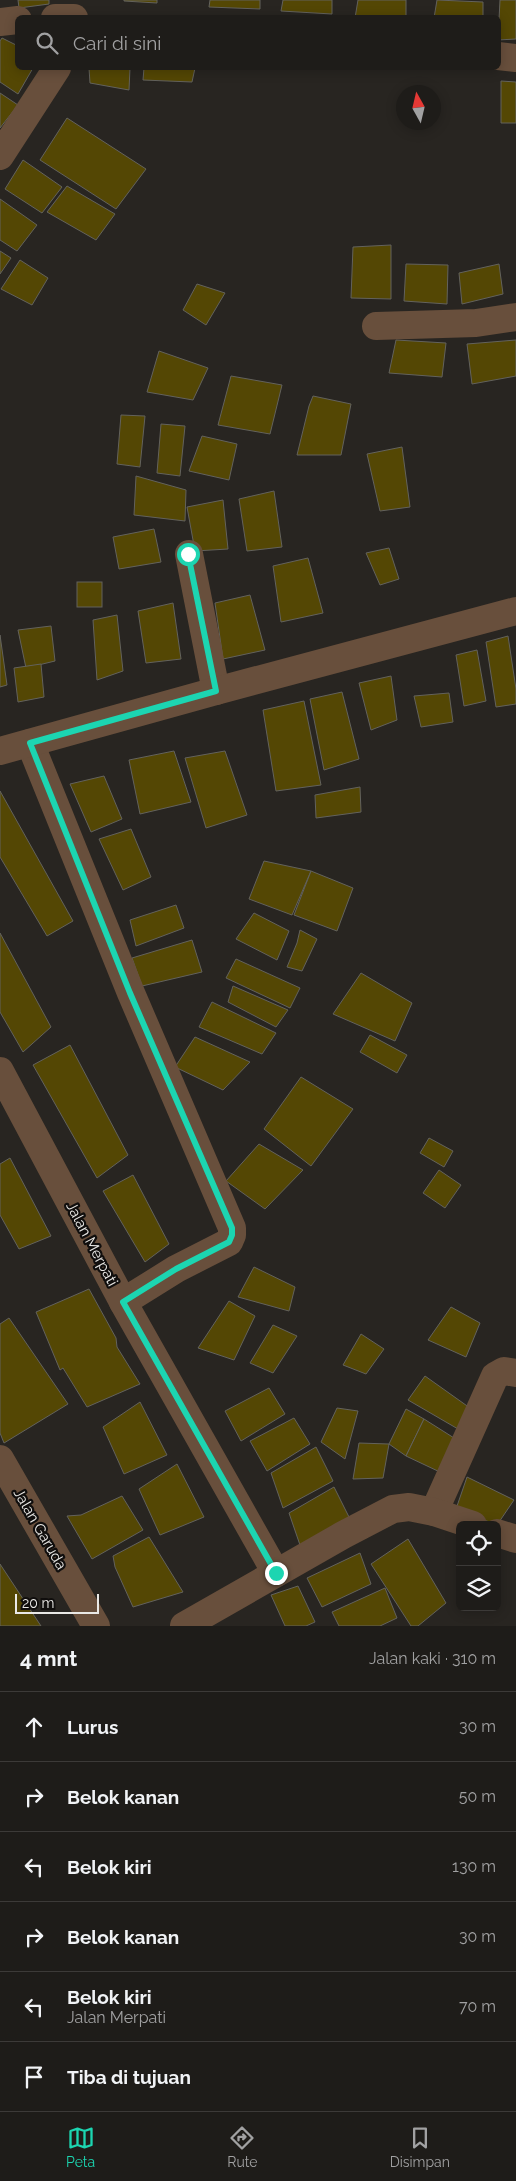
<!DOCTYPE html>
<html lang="id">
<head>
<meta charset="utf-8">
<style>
  :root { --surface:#1e1c19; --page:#262522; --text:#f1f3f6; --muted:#a1a1a2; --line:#3c3a38; --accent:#1cd5b1 }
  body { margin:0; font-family:Raleway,sans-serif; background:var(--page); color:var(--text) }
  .controls { position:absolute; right:15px; bottom:15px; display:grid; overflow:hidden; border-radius:8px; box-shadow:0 2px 12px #0003 }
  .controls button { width:45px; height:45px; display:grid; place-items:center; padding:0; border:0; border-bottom:1px solid var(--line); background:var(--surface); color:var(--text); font:25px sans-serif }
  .compass { position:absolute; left:396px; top:85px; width:45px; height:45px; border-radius:50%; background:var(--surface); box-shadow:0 2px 12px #0003; rotate:352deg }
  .scale { position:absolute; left:15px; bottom:12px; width:84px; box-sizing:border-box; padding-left:5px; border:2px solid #eae9e6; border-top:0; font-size:14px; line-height:18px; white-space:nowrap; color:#eae9e6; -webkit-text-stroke:4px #100e0d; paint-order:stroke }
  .stop { position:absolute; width:15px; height:15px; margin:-11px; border:4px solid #1cd5b1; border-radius:50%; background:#fff }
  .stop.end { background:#1cd5b1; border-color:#fff; box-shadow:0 1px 5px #0008 }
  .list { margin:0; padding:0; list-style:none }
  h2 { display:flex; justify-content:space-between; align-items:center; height:65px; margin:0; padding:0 20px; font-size:21px }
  h2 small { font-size:16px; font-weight:400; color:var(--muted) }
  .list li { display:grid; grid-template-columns:32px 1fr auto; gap:15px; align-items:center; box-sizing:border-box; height:70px; padding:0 20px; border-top:1px solid var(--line) }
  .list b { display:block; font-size:19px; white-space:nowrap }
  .list p { margin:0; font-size:16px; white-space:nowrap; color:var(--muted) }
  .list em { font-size:16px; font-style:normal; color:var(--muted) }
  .icon { flex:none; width:28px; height:28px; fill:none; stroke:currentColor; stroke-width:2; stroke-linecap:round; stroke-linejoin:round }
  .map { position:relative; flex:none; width:516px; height:1626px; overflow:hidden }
  .search { position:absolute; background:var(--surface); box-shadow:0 2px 12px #0003; left:15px; right:15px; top:15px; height:55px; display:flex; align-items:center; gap:12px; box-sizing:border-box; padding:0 18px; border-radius:8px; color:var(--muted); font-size:19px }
  .sheet { height:485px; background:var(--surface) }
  nav { display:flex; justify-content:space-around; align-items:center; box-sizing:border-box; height:70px; border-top:1px solid var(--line); background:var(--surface); font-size:14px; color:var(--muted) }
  nav a { display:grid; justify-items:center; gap:2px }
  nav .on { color:var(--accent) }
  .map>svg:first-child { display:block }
  .building { fill:#544704; stroke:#63625d }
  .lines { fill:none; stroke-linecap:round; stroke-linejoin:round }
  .street { stroke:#684f3c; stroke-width:28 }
  .route { stroke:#1cd5b1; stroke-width:6 }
  .labels { text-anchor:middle; stroke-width:4.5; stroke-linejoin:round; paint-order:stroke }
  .street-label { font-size:15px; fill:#eae9e6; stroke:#100e0d }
</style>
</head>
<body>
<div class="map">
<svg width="516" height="1626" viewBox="0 0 516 1626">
  <rect width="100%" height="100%" fill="#282521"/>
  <g class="building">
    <path d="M18,0H49V4L19,8Z"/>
    <path d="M157,0V3L124,1V0Z"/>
    <path d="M210,0H260V9L209,7Z"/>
    <path d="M283,0H332V14L281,11Z"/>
    <path d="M358,0H406V18H355Z"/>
    <path d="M437,0L483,2V18H434Z"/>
    <path d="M500,0H516V39L498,40Z"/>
    <path d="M2,38L18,46V68H33L18,94L0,82V41Z"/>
    <path d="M89,68H130L129,90L90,83Z"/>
    <path d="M144,68H195L192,82L143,80Z"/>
    <path d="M501,81L516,82V123H501Z"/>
    <path d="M0,93L18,105L0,128Z"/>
    <path d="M67,118L146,169L116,209L40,160Z"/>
    <path d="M23,160L62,187L42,213L5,189Z"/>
    <path d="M67,186L115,214L96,240L47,212Z"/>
    <path d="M0,199L37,225L17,251L0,240Z"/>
    <path d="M391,245V299L351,298L353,247Z"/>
    <path d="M0,251L11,258L0,274Z"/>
    <path d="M20,260L48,278L32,305L1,289Z"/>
    <path d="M406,264L448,265L447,304L404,301Z"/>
    <path d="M499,264L503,294L462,304L459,273Z"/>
    <path d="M197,284L225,293L206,325L183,310Z"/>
    <path d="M396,340L446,343L442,377L389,373Z"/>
    <path d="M516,340V376L472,384L467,344Z"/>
    <path d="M159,351L208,368L193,400L147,392Z"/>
    <path d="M231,376L282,385L270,434L218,425Z"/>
    <path d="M313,396L351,404L341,455H297L309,406Z"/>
    <path d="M121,415L145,416L140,467L117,464Z"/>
    <path d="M161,424L185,426L180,476L157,473Z"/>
    <path d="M202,436L237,444L229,480L189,471Z"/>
    <path d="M402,447L410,507L380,511L367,454Z"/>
    <path d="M136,476L186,490L185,521L134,515Z"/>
    <path d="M274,491L282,547L247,551L239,499Z"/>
    <path d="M223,500L228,549L195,551L187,507Z"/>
    <path d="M154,529L161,562L119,569L113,537Z"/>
    <path d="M389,548L399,579L380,585L366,553Z"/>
    <path d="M308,558L323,613L281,622L273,566Z"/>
    <rect x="77" y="582" width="25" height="25"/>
    <path d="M250,595L265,650L223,659L215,603Z"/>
    <path d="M173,603L181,659L146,663L138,611Z"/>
    <path d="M117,615L123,671L97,680L93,620Z"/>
    <path d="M51,626L55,661L26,668L18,630Z"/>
    <path d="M0,635L7,685L0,687Z"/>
    <path d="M508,636L516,689V704L496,707L486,642Z"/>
    <path d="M477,650L486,701L464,706L456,655Z"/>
    <path d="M41,664L44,697L18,702L14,668Z"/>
    <path d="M391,676L397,720L371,730L359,683Z"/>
    <path d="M342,692L359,759L324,770L310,699Z"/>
    <path d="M449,693L453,722L421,727L414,696Z"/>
    <path d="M304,701L321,785L276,791L263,710Z"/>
    <path d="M174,751L191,802L140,814L129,760Z"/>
    <path d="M225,751L247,815L206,828L185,758Z"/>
    <path d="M104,776L122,819L91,832L70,784Z"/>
    <path d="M360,787L361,812L316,818L315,795Z"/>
    <path d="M0,791L73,921L47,936L0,857Z"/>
    <path d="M131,829L151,877L123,890L99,839Z"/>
    <path d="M264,861L311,871L292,915L249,899Z"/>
    <path d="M311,871L353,888L337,931L294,915Z"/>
    <path d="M176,905L184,928L136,946L130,920Z"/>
    <path d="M254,913L289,931L277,960L236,939Z"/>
    <path d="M300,930L317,939L302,971L287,967L297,943Z"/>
    <path d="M0,933L51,1027L23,1052L0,1012Z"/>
    <path d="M192,940L202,972L142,986L132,958Z"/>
    <path d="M236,959L300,988L290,1008L226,978Z"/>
    <path d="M361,973L412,1003L395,1041L333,1014Z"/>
    <path d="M233,986L288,1010L276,1027L228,1002Z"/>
    <path d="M212,1002L276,1033L262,1054L199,1027Z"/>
    <path d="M370,1035L407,1055L397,1073L360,1052Z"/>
    <path d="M195,1037L250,1062L223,1090L175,1067Z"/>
    <path d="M70,1045L128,1155L97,1178L33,1065Z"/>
    <path d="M301,1077L353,1109L311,1166L264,1129Z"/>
    <path d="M429,1138L453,1151L444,1167L420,1153Z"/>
    <path d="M259,1144L303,1170L265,1209L226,1181Z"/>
    <path d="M10,1158L51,1236L19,1249L0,1215V1164Z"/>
    <path d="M439,1170L461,1185L445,1208L423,1193Z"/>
    <path d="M133,1175L169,1244L145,1262L103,1191Z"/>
    <path d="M254,1267L295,1287L289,1311L238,1297Z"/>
    <path d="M89,1289L116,1338L117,1347L140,1384L87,1407L63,1368L60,1370L36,1312Z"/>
    <path d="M229,1301L255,1316L234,1360L198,1348Z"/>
    <path d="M451,1307L480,1323L466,1357L428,1340Z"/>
    <path d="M9,1318L68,1404L4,1443L0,1433V1324Z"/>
    <path d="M273,1325L297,1336L273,1373L250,1363Z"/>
    <path d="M361,1334L384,1349L366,1374L343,1365Z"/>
    <path d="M425,1376L470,1408L458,1429L408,1400Z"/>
    <path d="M269,1388L285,1414L241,1441L225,1411Z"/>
    <path d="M140,1402L167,1455L124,1474L103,1427Z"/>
    <path d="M337,1408L358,1411L345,1459L321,1442Z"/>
    <path d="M406,1409L424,1419L406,1456L389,1444Z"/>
    <path d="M294,1418L310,1444L267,1471L250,1441Z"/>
    <path d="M424,1419L462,1443L442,1473L406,1456Z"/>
    <path d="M359,1443L389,1444L383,1478L353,1479Z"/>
    <path d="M316,1447L333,1481L283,1508L271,1473Z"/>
    <path d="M177,1464L204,1517L160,1535L139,1489Z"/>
    <path d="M467,1477L514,1500L497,1525L456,1509Z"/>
    <path d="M334,1487L351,1521L301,1548L289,1513Z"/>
    <path d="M122,1496L143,1530L92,1559L67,1516L81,1515Z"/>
    <path d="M149,1537L183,1592L133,1607L115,1567L113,1556Z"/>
    <path d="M408,1539L446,1603L418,1626H411L371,1564Z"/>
    <path d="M360,1553L371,1584L322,1607L307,1578Z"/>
    <path d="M0,1564L41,1626H0Z"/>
    <path d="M298,1586L315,1622L306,1626H285L271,1595Z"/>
    <path d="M385,1588L397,1618L380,1626H339L332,1612Z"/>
  </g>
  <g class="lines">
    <g class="street">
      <path d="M55,18H74"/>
      <path d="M0,22L18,20"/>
      <path d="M498,56L516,58"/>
      <path d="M0,156L57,68"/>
      <path d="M376,326L476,323L516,317"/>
      <path d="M189,554L216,691"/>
      <path d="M30,743L131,993L232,1228V1235L229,1242L176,1269L123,1302"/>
      <path d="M0,751L216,691L516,611"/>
      <path d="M0,1071L123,1302L276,1573"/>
      <path d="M0,1459L96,1626"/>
      <path d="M434,1512L495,1376L504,1371L516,1373"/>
      <path d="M497,1533L516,1539"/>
      <path d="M184,1626L343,1535L393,1509L409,1507L434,1512L473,1525"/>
    </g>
  </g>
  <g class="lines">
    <path class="route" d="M188,554L216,691L30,743L130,993L232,1228V1235L229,1242L176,1269L123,1302L276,1573"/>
  </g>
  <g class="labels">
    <g class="street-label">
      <text transform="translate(92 1244) rotate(62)" y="5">Jalan Merpati</text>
      <text transform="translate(40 1529) rotate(60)" y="5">Jalan Garuda</text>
    </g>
  </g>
</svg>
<div class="controls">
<button><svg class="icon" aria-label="locate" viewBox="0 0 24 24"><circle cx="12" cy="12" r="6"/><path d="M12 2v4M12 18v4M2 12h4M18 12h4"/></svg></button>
<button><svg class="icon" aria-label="layers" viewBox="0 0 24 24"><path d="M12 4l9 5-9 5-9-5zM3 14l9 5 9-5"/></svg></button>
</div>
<svg class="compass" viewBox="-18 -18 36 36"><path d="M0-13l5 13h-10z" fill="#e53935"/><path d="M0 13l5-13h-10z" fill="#a1a1a2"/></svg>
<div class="scale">20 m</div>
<div class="stop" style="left:188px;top:554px"></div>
<div class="stop end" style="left:276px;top:1573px"></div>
<div class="search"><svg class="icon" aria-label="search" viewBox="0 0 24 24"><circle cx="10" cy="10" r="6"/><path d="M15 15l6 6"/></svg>Cari di sini</div>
</div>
<section class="sheet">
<h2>4 mnt<small>Jalan kaki · 310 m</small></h2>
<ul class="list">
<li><svg class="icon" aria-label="ahead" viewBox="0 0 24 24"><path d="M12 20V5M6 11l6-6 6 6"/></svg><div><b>Lurus</b></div><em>30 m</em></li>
<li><svg class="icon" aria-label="right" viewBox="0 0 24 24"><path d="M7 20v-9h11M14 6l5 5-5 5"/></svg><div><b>Belok kanan</b></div><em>50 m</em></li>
<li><svg class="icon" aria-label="left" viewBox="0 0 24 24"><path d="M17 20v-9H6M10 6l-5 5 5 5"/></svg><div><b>Belok kiri</b></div><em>130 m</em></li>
<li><svg class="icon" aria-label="right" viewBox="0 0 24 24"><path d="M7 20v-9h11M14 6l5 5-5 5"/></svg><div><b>Belok kanan</b></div><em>30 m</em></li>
<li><svg class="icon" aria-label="left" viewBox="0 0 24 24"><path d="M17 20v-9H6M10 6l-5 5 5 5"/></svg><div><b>Belok kiri</b><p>Jalan Merpati</p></div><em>70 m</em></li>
<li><svg class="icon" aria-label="arrive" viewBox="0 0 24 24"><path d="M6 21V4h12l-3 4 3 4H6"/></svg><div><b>Tiba di tujuan</b></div></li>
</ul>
</section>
<nav>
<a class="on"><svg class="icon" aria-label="map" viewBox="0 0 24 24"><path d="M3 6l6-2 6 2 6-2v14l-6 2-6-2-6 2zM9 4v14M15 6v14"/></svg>Peta</a>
<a><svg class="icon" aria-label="directions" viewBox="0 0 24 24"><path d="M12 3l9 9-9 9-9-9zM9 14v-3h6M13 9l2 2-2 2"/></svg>Rute</a>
<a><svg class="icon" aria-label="saved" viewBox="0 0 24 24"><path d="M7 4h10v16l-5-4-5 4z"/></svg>Disimpan</a>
</nav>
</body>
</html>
